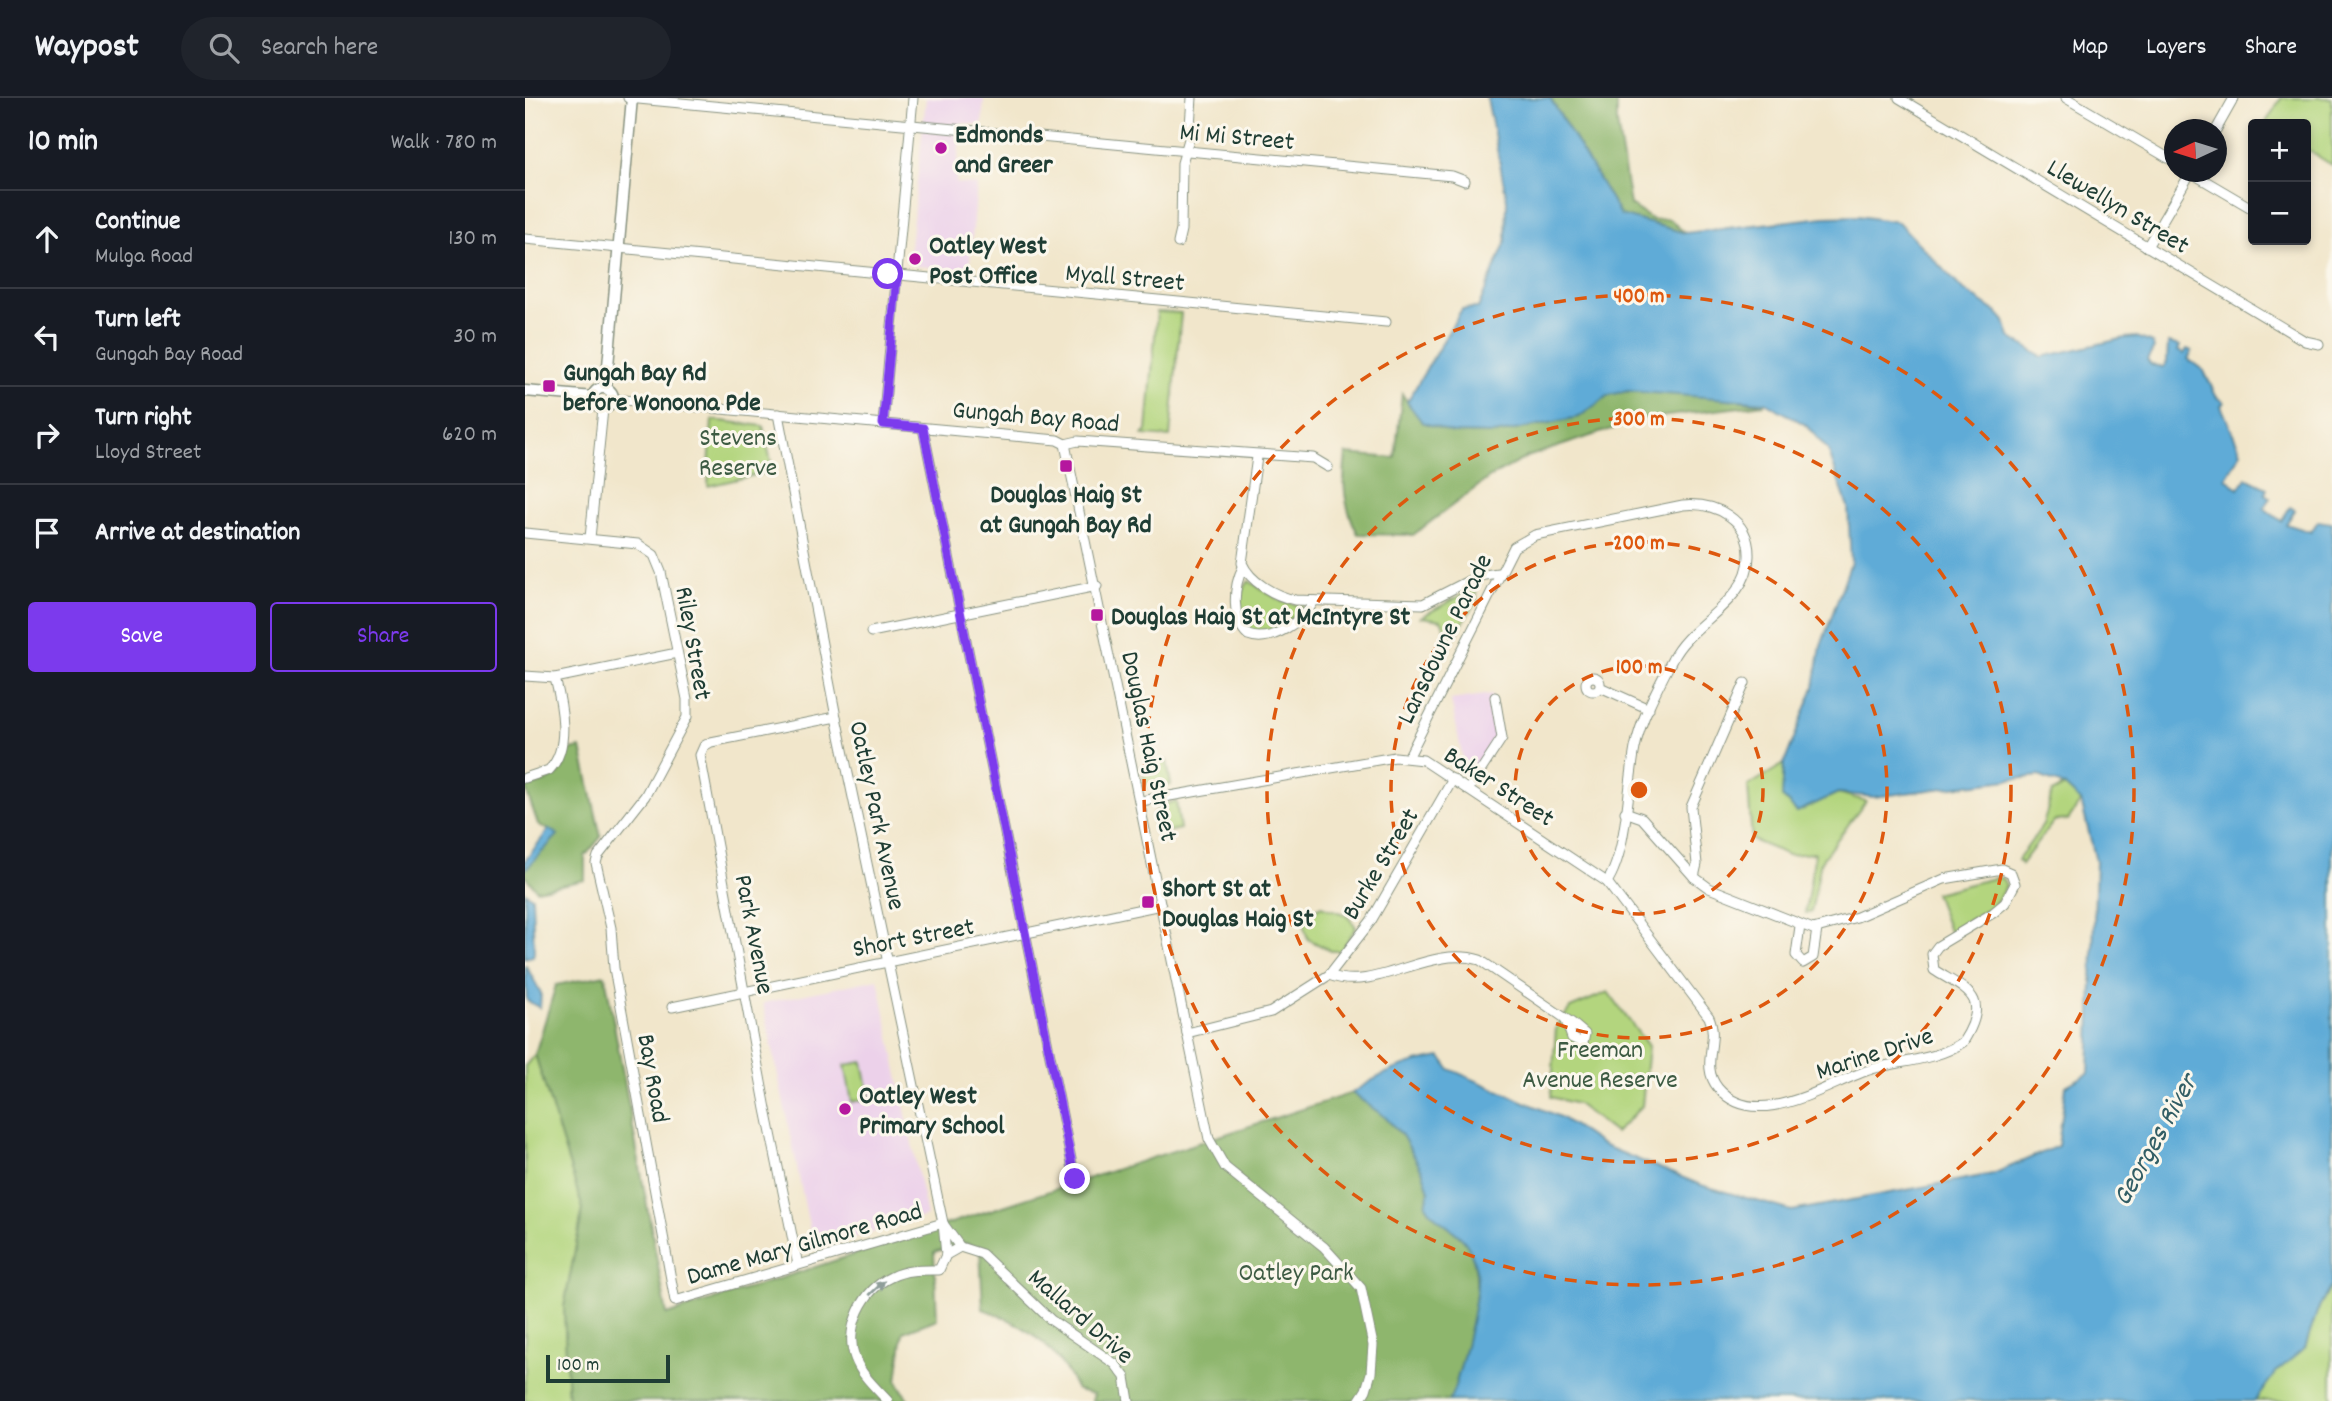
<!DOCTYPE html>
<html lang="en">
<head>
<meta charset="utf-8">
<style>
  :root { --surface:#171b24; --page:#20242c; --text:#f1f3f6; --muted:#9ea1a6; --line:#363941; --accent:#7c3aed }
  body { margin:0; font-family:Dekko,sans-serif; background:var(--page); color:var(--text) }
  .controls { position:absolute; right:21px; top:21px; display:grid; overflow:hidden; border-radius:7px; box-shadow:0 4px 10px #0003 }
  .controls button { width:63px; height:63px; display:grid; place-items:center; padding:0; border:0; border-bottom:2px solid var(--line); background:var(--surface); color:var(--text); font:35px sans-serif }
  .compass { position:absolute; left:1639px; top:21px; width:63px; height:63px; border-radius:50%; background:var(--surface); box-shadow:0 4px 10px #0003; rotate:266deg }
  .scale { position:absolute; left:21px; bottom:18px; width:124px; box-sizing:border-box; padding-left:7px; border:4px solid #1f3d34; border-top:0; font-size:19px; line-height:24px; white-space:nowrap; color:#1f3d34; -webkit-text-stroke:5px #fbf7ec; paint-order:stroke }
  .stop { position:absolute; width:21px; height:21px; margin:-16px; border:5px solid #7c3aed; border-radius:50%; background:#fff }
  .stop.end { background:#7c3aed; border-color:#fff; box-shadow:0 2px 7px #0008 }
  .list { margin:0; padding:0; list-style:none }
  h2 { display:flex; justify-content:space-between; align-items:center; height:91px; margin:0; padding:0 28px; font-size:30px }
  h2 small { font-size:23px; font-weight:400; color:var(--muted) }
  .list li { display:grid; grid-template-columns:46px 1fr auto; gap:21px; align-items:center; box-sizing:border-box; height:98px; padding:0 28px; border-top:2px solid var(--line) }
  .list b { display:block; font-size:26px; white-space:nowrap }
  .list p { margin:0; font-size:23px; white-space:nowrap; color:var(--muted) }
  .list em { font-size:23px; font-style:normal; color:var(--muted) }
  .actions { display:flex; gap:14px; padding:21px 28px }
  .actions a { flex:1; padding:16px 0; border:2px solid var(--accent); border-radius:7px; text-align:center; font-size:24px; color:var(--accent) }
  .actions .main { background:var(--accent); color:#fff }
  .icon { flex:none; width:38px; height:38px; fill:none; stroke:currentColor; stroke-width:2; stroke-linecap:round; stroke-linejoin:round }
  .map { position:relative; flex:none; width:1807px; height:1303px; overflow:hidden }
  header { display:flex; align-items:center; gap:42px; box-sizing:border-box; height:98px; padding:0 35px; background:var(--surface); border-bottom:2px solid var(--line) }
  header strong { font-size:33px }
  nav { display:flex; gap:38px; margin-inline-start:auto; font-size:24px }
  .search { width:490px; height:63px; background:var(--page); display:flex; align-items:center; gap:18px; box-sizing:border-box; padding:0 24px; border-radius:38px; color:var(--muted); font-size:26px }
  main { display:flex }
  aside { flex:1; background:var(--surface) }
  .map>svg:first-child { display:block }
  .built { fill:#ecd1ea }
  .green { fill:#b3d57e; stroke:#698959; stroke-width:2 }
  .forest { fill:#8eb66d; stroke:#567a50; stroke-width:2 }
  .water { fill:#5eabd7; stroke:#3e7486; stroke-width:2 }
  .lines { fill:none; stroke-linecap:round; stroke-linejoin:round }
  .minor-casing { stroke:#889280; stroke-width:11 }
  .tertiary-casing { stroke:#889280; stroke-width:13 }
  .minor { stroke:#fff; stroke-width:9 }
  .tertiary { stroke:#fff; stroke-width:10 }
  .oneway { fill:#8f9e9a }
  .route { stroke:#7c3aed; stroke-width:9 }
  .ring { fill:none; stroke:#de580e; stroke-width:3.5; stroke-dasharray:12 9 }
  .poi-dot { fill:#b5179e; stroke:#fbf7ec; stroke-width:2.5 }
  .labels { text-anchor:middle; stroke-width:6; stroke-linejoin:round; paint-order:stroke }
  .poi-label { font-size:26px; font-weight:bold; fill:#1f3d34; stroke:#fbf7ec; text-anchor:start }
  .street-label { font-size:26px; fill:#1f3d34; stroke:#fbf7ec }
  .park-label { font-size:26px; fill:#3d5b43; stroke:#fbf7ec }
  .water-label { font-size:28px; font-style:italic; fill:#325e65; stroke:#fbf7ec }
  .centre { fill:#de580e; stroke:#fbf7ec; stroke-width:3.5 }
  .ring-label { font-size:21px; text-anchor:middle; font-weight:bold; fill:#de580e; stroke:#fbf7ec; stroke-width:6; stroke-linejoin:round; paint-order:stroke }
</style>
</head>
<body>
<header>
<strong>Waypost</strong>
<div class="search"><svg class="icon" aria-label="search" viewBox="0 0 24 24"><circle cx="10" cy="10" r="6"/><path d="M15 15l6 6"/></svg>Search here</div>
<nav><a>Map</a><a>Layers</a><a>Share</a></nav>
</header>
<main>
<aside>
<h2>10 min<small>Walk · 780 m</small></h2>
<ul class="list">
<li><svg class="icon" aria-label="ahead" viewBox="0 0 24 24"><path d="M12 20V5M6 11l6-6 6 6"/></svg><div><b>Continue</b><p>Mulga Road</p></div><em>130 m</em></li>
<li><svg class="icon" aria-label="left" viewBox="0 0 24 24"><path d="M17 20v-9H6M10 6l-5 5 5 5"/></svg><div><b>Turn left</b><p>Gungah Bay Road</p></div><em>30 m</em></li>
<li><svg class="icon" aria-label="right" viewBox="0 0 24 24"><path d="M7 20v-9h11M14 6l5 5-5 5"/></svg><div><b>Turn right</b><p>Lloyd Street</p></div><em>620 m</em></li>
<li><svg class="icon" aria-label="arrive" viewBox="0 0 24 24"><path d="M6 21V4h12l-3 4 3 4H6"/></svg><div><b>Arrive at destination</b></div></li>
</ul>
<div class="actions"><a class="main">Save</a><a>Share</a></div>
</aside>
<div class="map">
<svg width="1807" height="1303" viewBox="0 0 1807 1303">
  <rect width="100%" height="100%" fill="#fbf7ec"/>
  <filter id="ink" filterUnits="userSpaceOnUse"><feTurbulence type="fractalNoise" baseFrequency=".0143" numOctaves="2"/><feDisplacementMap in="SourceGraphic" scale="14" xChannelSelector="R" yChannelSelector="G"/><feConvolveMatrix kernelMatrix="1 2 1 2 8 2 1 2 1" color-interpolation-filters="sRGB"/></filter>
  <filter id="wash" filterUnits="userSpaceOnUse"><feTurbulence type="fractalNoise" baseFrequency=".00686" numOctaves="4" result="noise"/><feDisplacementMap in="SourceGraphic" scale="28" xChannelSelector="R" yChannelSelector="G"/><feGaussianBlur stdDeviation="1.57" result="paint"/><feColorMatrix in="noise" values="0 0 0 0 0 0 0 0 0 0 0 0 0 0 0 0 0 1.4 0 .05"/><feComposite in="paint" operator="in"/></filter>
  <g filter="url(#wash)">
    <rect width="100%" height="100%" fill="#f1e6cb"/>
    <g class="built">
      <path d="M401,0H459L457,27L436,25L431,85L452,87L444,173L383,167Z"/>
      <path d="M967,596L975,639L947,678L940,673L926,602Z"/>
      <path d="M353,881L402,1118L289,1152L238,905Z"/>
    </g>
    <g class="green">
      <path d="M1756,0H1807V67L1781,51V26H1740Z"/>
      <path d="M632,214L656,215L645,339L618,337L622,333Z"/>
      <path d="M187,322L238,328L248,373L183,388Z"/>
      <path d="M724,483L756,503L778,508L777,513L742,536L726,534C712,523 713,495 724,483Z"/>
      <path d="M947,491L951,494L952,501L927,544L916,522L896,519Z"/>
      <path d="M642,663L646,687L627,690L619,682L617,668Z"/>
      <path d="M1259,666L1257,699L1272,714L1313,695L1341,703L1296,763L1286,814L1280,815L1290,755L1263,757L1227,742L1223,688Z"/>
      <path d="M1540,688L1556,703L1543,722L1529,723L1496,766L1493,762L1518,727L1527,695Z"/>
      <path d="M651,703L655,731L631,736L627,718L636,707Z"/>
      <path d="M1469,780H1477L1481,788L1469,808L1424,833L1410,795Z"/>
      <path d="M796,808L822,817L831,829L816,853H806L783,841L779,829L783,816Z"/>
      <path d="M1083,894L1123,948L1117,1008L1090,1035L1052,1006L1026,999L1031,930L1045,910Z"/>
      <path d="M10,956L58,1111L39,1209L43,1303H0V968Z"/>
      <path d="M338,964L345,1000L327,1004L320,967Z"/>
      <path d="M1807,1186V1303H1730L1750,1274L1780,1250L1792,1214Z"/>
    </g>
    <g class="forest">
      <path d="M1025,0H1092V25L1105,107L1128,122L1144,121L1160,135L1095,117Z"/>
      <path d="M1103,293L1162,295L1240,306L1117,321L1002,359L965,379L888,437L833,436C819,409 817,386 821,356L870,360L877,296L897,324L928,335L970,336L1054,319L1084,296Z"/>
      <path d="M56,650L76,739L60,758V782L12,792L0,778V772L32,737L13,726L0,689C27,684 38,679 45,652Z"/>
      <path d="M80,877L142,1217L827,995L860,1019L877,1037L898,1074L904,1093L901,1107C911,1124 928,1129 940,1144C967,1179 938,1254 929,1293L924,1303H567L569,1296L552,1292C533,1251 501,1225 458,1211L455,1151L440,1145L409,1154L412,1221L378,1234L372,1283L384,1303H43L39,1209L58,1111L10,956L31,887Z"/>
    </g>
    <g class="water">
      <path d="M962,0H1025L1095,117L1160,135L1299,119L1333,118L1373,124L1437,191L1473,215L1480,223L1485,239L1517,259L1600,240L1612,239L1627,245L1629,250L1622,262L1626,267L1638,269L1642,264L1643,245L1655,248L1653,253L1659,256L1662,251L1667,253L1663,261L1679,273L1691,298L1699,304L1696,308L1716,354L1701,380L1714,391L1721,380L1742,390L1740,396L1745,400L1739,410L1756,423L1765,409L1770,412L1761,426L1786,434L1793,423L1807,425V1186L1792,1214L1780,1250L1751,1274L1730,1303H924C934,1283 953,1203 952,1180C952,1170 946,1152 940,1144C928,1129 911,1124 901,1107L904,1093L898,1074L877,1037L860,1019L827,995C856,975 882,964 916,959L924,971L1037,1020L1077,1047L1176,1087L1267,1113L1468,1076L1533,1048L1541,988L1564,975L1571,763L1556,703L1540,688L1514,678L1349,699L1313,695L1272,714L1257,699L1259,666L1289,589L1296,548L1326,464L1323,409L1303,352L1281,327L1240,304L1103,293L1084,297L1054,319L970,336L928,335L897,324L882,304L937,211L953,210L981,143L982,102Z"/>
      <path d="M24,731L33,737L0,772V763Z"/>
      <path d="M0,794L7,799L9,854L8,858L0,860Z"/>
      <path d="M0,866L16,895L15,910L2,903Z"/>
    </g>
  </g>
  <g filter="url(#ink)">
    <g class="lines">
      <g class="minor-casing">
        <g id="minor">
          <path d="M103,0L927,78L940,83"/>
          <path d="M1374,0L1780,243L1794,246"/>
          <path d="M1541,0L1650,64"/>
          <path d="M1691,32L1709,0"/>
          <path d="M1665,74L1728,111"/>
          <path d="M0,141L861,224"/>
          <path d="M653,145L656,132L657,65L664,41L667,0"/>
          <path d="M1622,149L1666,74"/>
          <path d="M88,301L532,342L540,346L553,343L788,360L803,369"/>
          <path d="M253,316L311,619L418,1125L421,1157"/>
          <path d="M358,326L388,0"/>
          <path d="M398,330L550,1081"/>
          <path d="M540,346L684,1041L700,1069L799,1149L836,1190L848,1247L846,1275L841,1292L834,1303"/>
          <path d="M732,359L717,465C725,484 750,498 770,502L898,506L953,478L973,475"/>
          <path d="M0,435L113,446L129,457L136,474L162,601V619L120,698L73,758L71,765L86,830L89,870L150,1203L418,1125"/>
          <path d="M65,440L78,311"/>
          <path d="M718,469C708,489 706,521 723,537C746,546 778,523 789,503"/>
          <path d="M346,534L572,488"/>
          <path d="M0,578L30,580L152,555"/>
          <circle cx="1068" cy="586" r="7"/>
          <path d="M1075,589L1124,611"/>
          <path d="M884,658L989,449L1010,437L1158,407C1190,404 1225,421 1224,458C1224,504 1165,524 1147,562C1133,589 1116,620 1110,650C1103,686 1102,755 1082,784"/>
          <path d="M0,680L24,672C46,650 37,607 30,580"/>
          <path d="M943,692L977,640L970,599"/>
          <path d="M616,703L870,659L898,662L1082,784L1184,919C1195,943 1174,967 1193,990C1232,1036 1304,984 1347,971C1376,963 1413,962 1438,944C1467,898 1442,893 1409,872L1407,856L1413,848L1468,815L1480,805L1490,786L1486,775L1477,771L1419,781L1332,819L1288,831L1184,790L1169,779L1117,720L1100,714"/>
          <path d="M1169,779L1172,766L1166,709L1220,585"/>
          <path d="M1275,828L1271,857L1278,865L1288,859L1292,831"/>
          <path d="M804,877C851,896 903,846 955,862L1047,925L1060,936L1058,945L1047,940L1040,920"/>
          <path d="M147,909L636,807"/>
          <path d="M662,935L746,914L804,877L846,823L928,681"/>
          <path d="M419,1127L435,1149"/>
          <path d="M273,1167L241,1011L175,657L179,648L186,644L311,619"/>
          <path d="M363,1303C351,1290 336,1277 330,1260C319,1230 338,1192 366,1179C382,1171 398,1172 414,1172L421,1157L435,1149L457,1156L526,1222L590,1266L600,1279L604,1303"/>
        </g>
      </g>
      <g class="tertiary-casing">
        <g id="tertiary">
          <circle cx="78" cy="300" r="10"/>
          <path d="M81,290L107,0"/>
          <path d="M0,293L68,299"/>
        </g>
      </g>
      <use href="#minor" class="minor"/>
      <use href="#tertiary" class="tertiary"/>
    </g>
    <defs><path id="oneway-solid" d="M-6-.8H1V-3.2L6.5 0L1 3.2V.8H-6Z" transform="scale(1.75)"/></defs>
    <use class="oneway" href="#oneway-solid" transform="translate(352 1190) rotate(-43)"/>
  </g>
  <g class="lines" filter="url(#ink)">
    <path class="route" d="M363,176L372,177L358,326L398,330L550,1081"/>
  </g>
  <g class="ring">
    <circle cx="1114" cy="692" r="124"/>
    <circle cx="1114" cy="692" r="248"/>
    <circle cx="1114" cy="692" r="372"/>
    <circle cx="1114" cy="692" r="495"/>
  </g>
  <g class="poi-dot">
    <circle cx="416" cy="50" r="7"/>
    <circle cx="390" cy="161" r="7"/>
    <rect x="17" y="281" width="14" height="14" rx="3.5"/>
    <rect x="534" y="361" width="14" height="14" rx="3.5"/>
    <rect x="565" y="510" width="14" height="14" rx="3.5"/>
    <rect x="616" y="797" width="14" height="14" rx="3.5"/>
    <circle cx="320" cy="1011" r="7"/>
  </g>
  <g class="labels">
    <g class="poi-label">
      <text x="430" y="44">Edmonds<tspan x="430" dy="30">and Greer</tspan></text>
      <text x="404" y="155">Oatley West<tspan x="404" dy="30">Post Office</tspan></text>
      <text x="38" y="282">Gungah Bay Rd<tspan x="38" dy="30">before Wonoona Pde</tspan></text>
      <text x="541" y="404" text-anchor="middle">Douglas Haig St<tspan x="541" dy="30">at Gungah Bay Rd</tspan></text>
      <text x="586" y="526">Douglas Haig St at McIntyre St</text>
      <text x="637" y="798">Short St at<tspan x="637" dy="30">Douglas Haig St</tspan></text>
      <text x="334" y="1005">Oatley West<tspan x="334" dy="30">Primary School</tspan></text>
    </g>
    <g class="street-label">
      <text transform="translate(712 37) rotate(5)" y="9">Mi Mi Street</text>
      <text transform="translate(1594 107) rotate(31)" y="9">Llewellyn Street</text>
      <text transform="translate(600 178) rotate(5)" y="9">Myall Street</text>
      <text transform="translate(511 317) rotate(5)" y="9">Gungah Bay Road</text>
      <text transform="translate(918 540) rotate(-64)" y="9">Lansdowne Parade</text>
      <text transform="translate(170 545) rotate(80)" y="9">Riley Street</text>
      <text transform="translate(626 648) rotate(78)" y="9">Douglas Haig Street</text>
      <text transform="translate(975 687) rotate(33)" y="9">Baker Street</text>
      <text transform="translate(354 717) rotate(78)" y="9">Oatley Park Avenue</text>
      <text transform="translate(854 765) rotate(-59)" y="9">Burke Street</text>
      <text transform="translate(231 836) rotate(79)" y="9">Park Avenue</text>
      <text transform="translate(388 838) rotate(-11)" y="9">Short Street</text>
      <text transform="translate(1349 954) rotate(-18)" y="9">Marine Drive</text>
      <text transform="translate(130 980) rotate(80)" y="9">Bay Road</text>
      <text transform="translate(279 1144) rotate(-16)" y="9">Dame Mary Gilmore Road</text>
      <text transform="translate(557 1217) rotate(41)" y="9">Mallard Drive</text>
    </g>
    <g class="park-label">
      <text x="213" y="347">Stevens<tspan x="213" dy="30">Reserve</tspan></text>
      <text x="1075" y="959">Freeman<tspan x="1075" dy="30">Avenue Reserve</tspan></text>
      <text x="771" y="1182">Oatley Park</text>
    </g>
    <g class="water-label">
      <text transform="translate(1628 1041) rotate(-61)" y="10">Georges River</text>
    </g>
  </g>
  <circle cx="1114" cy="692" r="10" class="centre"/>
  <g class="ring-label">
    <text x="1114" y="204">400 m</text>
    <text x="1114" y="327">300 m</text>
    <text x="1114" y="451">200 m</text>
    <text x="1114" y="575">100 m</text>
  </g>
</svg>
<div class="controls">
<button>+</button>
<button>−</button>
</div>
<svg class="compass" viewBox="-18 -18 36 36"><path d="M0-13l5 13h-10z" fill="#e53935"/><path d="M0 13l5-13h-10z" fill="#9ea1a6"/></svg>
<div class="scale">100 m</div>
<div class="stop" style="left:363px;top:176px"></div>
<div class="stop end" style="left:550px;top:1081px"></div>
</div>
</main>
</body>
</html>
